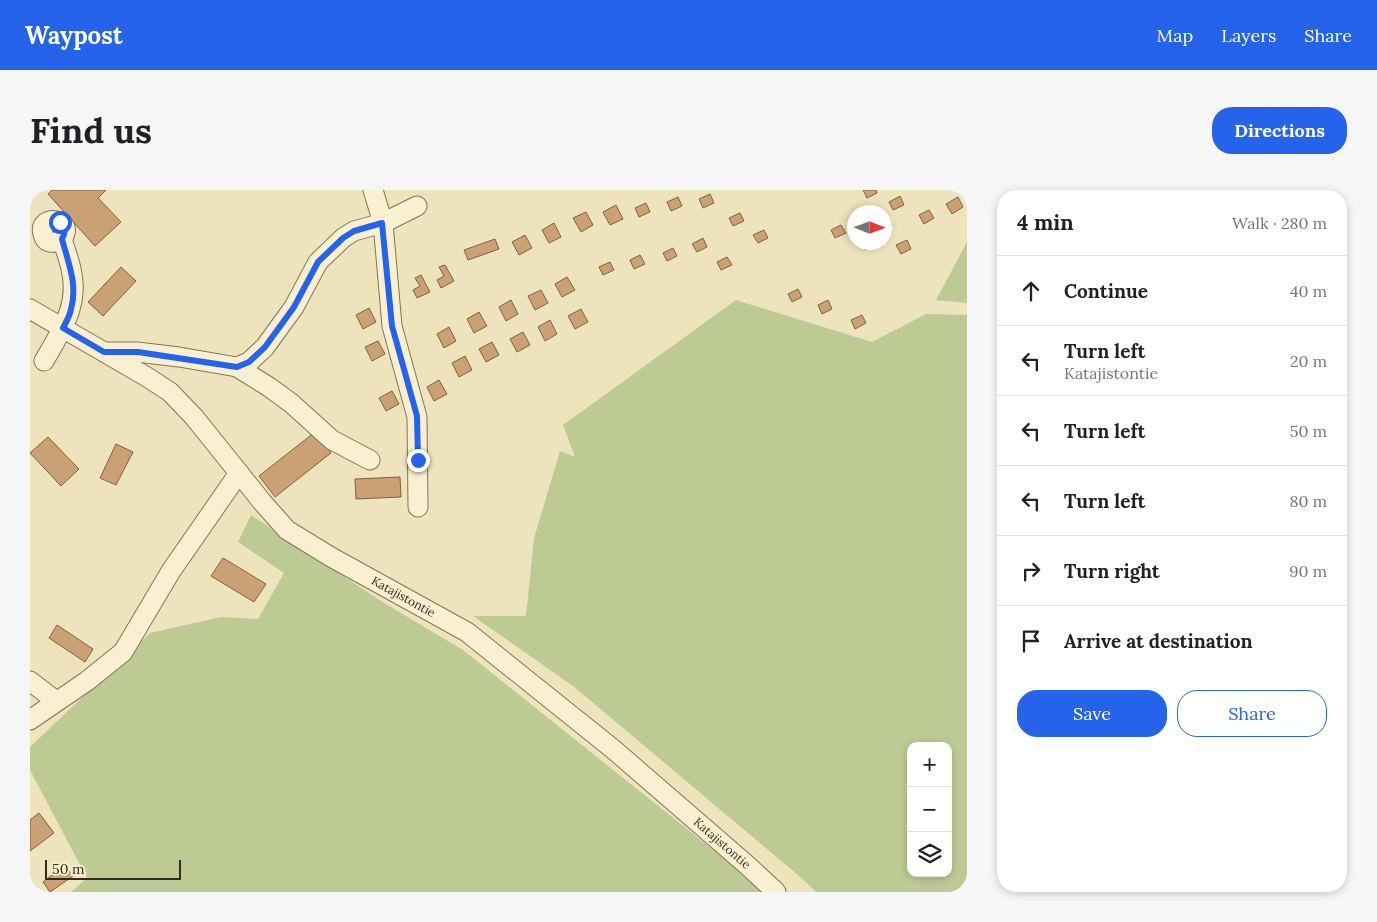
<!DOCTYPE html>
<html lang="en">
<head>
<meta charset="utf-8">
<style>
  :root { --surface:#fff; --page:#f6f6f6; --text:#202124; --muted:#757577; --line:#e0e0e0; --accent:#2563eb }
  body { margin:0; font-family:Lora,serif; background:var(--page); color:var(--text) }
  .controls { position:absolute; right:15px; bottom:15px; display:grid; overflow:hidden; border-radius:10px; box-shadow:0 2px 8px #0003 }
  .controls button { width:45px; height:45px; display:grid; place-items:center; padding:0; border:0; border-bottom:1px solid var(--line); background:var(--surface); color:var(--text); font:25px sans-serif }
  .compass { position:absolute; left:817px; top:15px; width:45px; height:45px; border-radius:50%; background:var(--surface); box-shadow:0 2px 8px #0003; rotate:91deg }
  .scale { position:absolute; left:15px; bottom:12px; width:136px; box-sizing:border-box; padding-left:5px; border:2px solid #342a1c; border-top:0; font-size:14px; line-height:18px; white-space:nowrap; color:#342a1c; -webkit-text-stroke:4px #f4edcd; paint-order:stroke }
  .stop { position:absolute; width:15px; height:15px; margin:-11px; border:4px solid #2563eb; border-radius:50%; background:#fff }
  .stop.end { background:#2563eb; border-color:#fff; box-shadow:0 1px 5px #0008 }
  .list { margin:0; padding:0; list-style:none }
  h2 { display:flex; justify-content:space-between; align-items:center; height:65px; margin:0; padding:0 20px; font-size:21px }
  h2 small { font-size:16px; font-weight:400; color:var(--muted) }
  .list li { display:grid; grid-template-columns:32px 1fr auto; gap:15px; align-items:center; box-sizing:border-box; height:70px; padding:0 20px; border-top:1px solid var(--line) }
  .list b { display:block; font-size:19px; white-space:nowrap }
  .list p { margin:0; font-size:16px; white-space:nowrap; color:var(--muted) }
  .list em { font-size:16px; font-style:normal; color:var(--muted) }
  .actions { display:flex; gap:10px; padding:15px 20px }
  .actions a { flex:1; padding:11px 0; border:1px solid var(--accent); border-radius:20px; text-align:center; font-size:18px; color:var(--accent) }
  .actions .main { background:var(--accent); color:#fff }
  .icon { flex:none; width:28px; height:28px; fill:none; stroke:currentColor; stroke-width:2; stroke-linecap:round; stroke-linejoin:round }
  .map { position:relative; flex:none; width:937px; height:702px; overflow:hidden; border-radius:20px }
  header { display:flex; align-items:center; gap:30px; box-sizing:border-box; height:70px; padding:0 25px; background:var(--accent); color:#fff }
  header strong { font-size:24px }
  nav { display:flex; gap:28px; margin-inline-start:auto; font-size:18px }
  .intro { display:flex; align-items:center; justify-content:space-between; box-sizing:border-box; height:120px; padding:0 30px }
  h1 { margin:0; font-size:35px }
  .button { padding:12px 22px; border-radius:20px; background:var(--accent); color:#fff; font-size:18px; font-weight:700 }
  main { display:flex; gap:30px; padding:0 30px }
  aside { flex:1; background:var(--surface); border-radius:20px; box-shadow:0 2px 8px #0003 }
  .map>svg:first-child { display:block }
  .green { fill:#beca93; fill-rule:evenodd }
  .building { fill:#caa174; stroke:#83603e }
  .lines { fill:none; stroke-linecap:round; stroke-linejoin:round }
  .minor-casing { stroke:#847457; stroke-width:21 }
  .minor { stroke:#f8f0d1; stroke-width:19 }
  .route { stroke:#2563eb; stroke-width:6 }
  .labels { text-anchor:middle; stroke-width:4; stroke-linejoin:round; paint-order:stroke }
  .street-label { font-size:12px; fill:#342a1c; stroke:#f4edcd }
</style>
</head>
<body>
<header>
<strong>Waypost</strong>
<nav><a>Map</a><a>Layers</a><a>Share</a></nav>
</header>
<div class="intro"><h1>Find us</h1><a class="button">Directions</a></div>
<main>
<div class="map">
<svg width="937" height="702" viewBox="0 0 937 702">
  <rect width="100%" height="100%" fill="#ede4be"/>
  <g class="green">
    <path d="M937,52V113L906,110Z"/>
    <path d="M706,110L842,152L896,124L937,125V702H786L768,685L543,496L443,426H496L504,348L530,261L545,267L533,235ZM881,556H918V683H881Z"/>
    <path d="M221,325L354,413L433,460L736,702H41L57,688L0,580V557L120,443L191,427L228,429L254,383L208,352Z"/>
  </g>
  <g class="building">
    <path d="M22,0H76L68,8L91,32L65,56L18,4Z"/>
    <path d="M833,0H846L847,3L837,8Z"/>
    <path d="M680,4L684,13L673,18L669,9Z"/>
    <path d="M870,6L874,15L863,20L859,12Z"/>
    <path d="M648,7L652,16L641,21L637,12Z"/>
    <path d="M928,7L933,17L922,24L916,14Z"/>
    <path d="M616,13L620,22L609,27L605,18Z"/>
    <path d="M586,15L593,29L580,35L573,22Z"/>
    <path d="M899,20L904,28L894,34L889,25Z"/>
    <path d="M556,22L563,35L551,42L543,28Z"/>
    <path d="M710,23L714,31L703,36L699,28Z"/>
    <path d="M524,33L531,47L519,53L512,40Z"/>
    <path d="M811,35L816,43L805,48L801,40Z"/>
    <path d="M734,40L738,48L728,53L723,45Z"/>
    <path d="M495,45L502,58L489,65L482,52Z"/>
    <path d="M673,48L677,57L667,62L662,54Z"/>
    <path d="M465,49L469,59L438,70L434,60Z"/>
    <path d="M877,50L881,59L871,64L866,55Z"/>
    <path d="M831,52H844L845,55L835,60Z"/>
    <path d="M643,58L647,66L637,71L633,63Z"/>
    <path d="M610,65L615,74L604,79L600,70Z"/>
    <path d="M697,67L702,75L691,80L687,72Z"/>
    <path d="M580,72L584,80L573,85L569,77Z"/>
    <path d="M415,75L424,91L411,98L407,90L414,86L409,77Z"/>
    <path d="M91,77L106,91L73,126L58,112Z"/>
    <path d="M391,85L400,102L387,108L383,100L390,96L385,88Z"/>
    <path d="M537,87L545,100L532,107L525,94Z"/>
    <path d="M768,99L772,107L762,112L758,104Z"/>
    <path d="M511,100L518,113L505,120L498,106Z"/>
    <path d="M481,110L488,124L476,131L469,117Z"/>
    <path d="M798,110L802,119L792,124L788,115Z"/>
    <path d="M339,118L346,132L333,139L326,125Z"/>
    <path d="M551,119L558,132L545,139L538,126Z"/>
    <path d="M449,122L457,136L444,143L437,129Z"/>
    <path d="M832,125L836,133L825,139L821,130Z"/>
    <path d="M520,130L527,144L515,151L508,137Z"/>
    <path d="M419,137L426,151L414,158L407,144Z"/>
    <path d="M493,142L500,155L487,162L480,149Z"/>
    <path d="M348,151L355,164L342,171L335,157Z"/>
    <path d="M462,152L469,165L456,172L449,159Z"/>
    <path d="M435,166L442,180L429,187L422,173Z"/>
    <path d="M409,190L417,204L404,211L397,197Z"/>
    <path d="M362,201L369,214L356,221L349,208Z"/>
    <path d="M285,242L301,263L245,307L229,286Z"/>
    <path d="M18,247L49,279L31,296L0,263Z"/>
    <path d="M86,254L103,262L86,295L70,288Z"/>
    <path d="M370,287L371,307L326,309L325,289Z"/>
    <path d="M193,368L236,394L224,412L181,386Z"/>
    <path d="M27,435L63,459L55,472L19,448Z"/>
    <path d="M9,623L24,643L0,661V630Z"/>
    <path d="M35,675L43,686L20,702L13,692Z"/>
  </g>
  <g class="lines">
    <g class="minor-casing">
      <g id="minor">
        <path d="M343,0L353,33L362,136L387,227L388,317"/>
        <path id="s1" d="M0,119L117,187L140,202L164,227L233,313L257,340L301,367L437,442L583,559L717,675L746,702"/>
        <path d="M75,162H107L149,167L207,177L219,172L235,157L264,117L288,72L313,48L324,41L353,33L387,16"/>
        <path d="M14,171C31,141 50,115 41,79C39,69 35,59 32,49C47,28 7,23 13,44C15,54 24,54 32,49"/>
        <path d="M207,177L239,197L261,213L302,250L340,270"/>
        <path d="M0,491L26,511"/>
        <path d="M0,530L57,491L93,462L141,381L209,283"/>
      </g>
    </g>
    <use href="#minor" class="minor"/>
  </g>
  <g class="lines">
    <path class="route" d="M30,32C35,38 36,43 32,49C38,72 48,95 41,119C40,126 36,132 33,138L74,162H108L207,177L219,172L235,157L264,117L288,72L313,48L324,41L352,33L362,136L387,226L388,270"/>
  </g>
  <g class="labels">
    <g class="street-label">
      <text dy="4" stroke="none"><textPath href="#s1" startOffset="478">Katajistontie</textPath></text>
      <text dy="4" stroke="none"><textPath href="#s1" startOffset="882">Katajistontie</textPath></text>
    </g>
  </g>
</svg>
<div class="controls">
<button>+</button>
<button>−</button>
<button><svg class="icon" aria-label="layers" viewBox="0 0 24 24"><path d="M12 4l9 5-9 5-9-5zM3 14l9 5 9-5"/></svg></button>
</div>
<svg class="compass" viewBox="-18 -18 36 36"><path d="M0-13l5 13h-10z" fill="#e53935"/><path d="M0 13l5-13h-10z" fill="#757577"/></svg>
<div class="scale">50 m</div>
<div class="stop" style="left:30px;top:32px"></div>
<div class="stop end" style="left:388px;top:270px"></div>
</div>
<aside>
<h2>4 min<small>Walk · 280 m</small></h2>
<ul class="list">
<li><svg class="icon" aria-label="ahead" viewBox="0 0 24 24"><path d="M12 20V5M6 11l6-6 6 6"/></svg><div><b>Continue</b></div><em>40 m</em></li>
<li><svg class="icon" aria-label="left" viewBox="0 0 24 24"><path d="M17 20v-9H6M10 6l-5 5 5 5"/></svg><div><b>Turn left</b><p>Katajistontie</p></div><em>20 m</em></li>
<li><svg class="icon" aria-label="left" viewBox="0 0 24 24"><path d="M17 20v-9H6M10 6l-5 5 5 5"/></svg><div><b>Turn left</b></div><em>50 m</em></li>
<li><svg class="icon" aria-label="left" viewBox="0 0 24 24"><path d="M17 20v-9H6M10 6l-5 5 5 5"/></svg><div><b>Turn left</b></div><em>80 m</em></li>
<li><svg class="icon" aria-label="right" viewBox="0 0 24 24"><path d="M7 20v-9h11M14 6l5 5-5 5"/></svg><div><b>Turn right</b></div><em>90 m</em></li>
<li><svg class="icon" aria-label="arrive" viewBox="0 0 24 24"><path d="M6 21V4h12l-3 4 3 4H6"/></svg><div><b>Arrive at destination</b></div></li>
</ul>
<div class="actions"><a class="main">Save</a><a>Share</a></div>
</aside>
</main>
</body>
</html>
